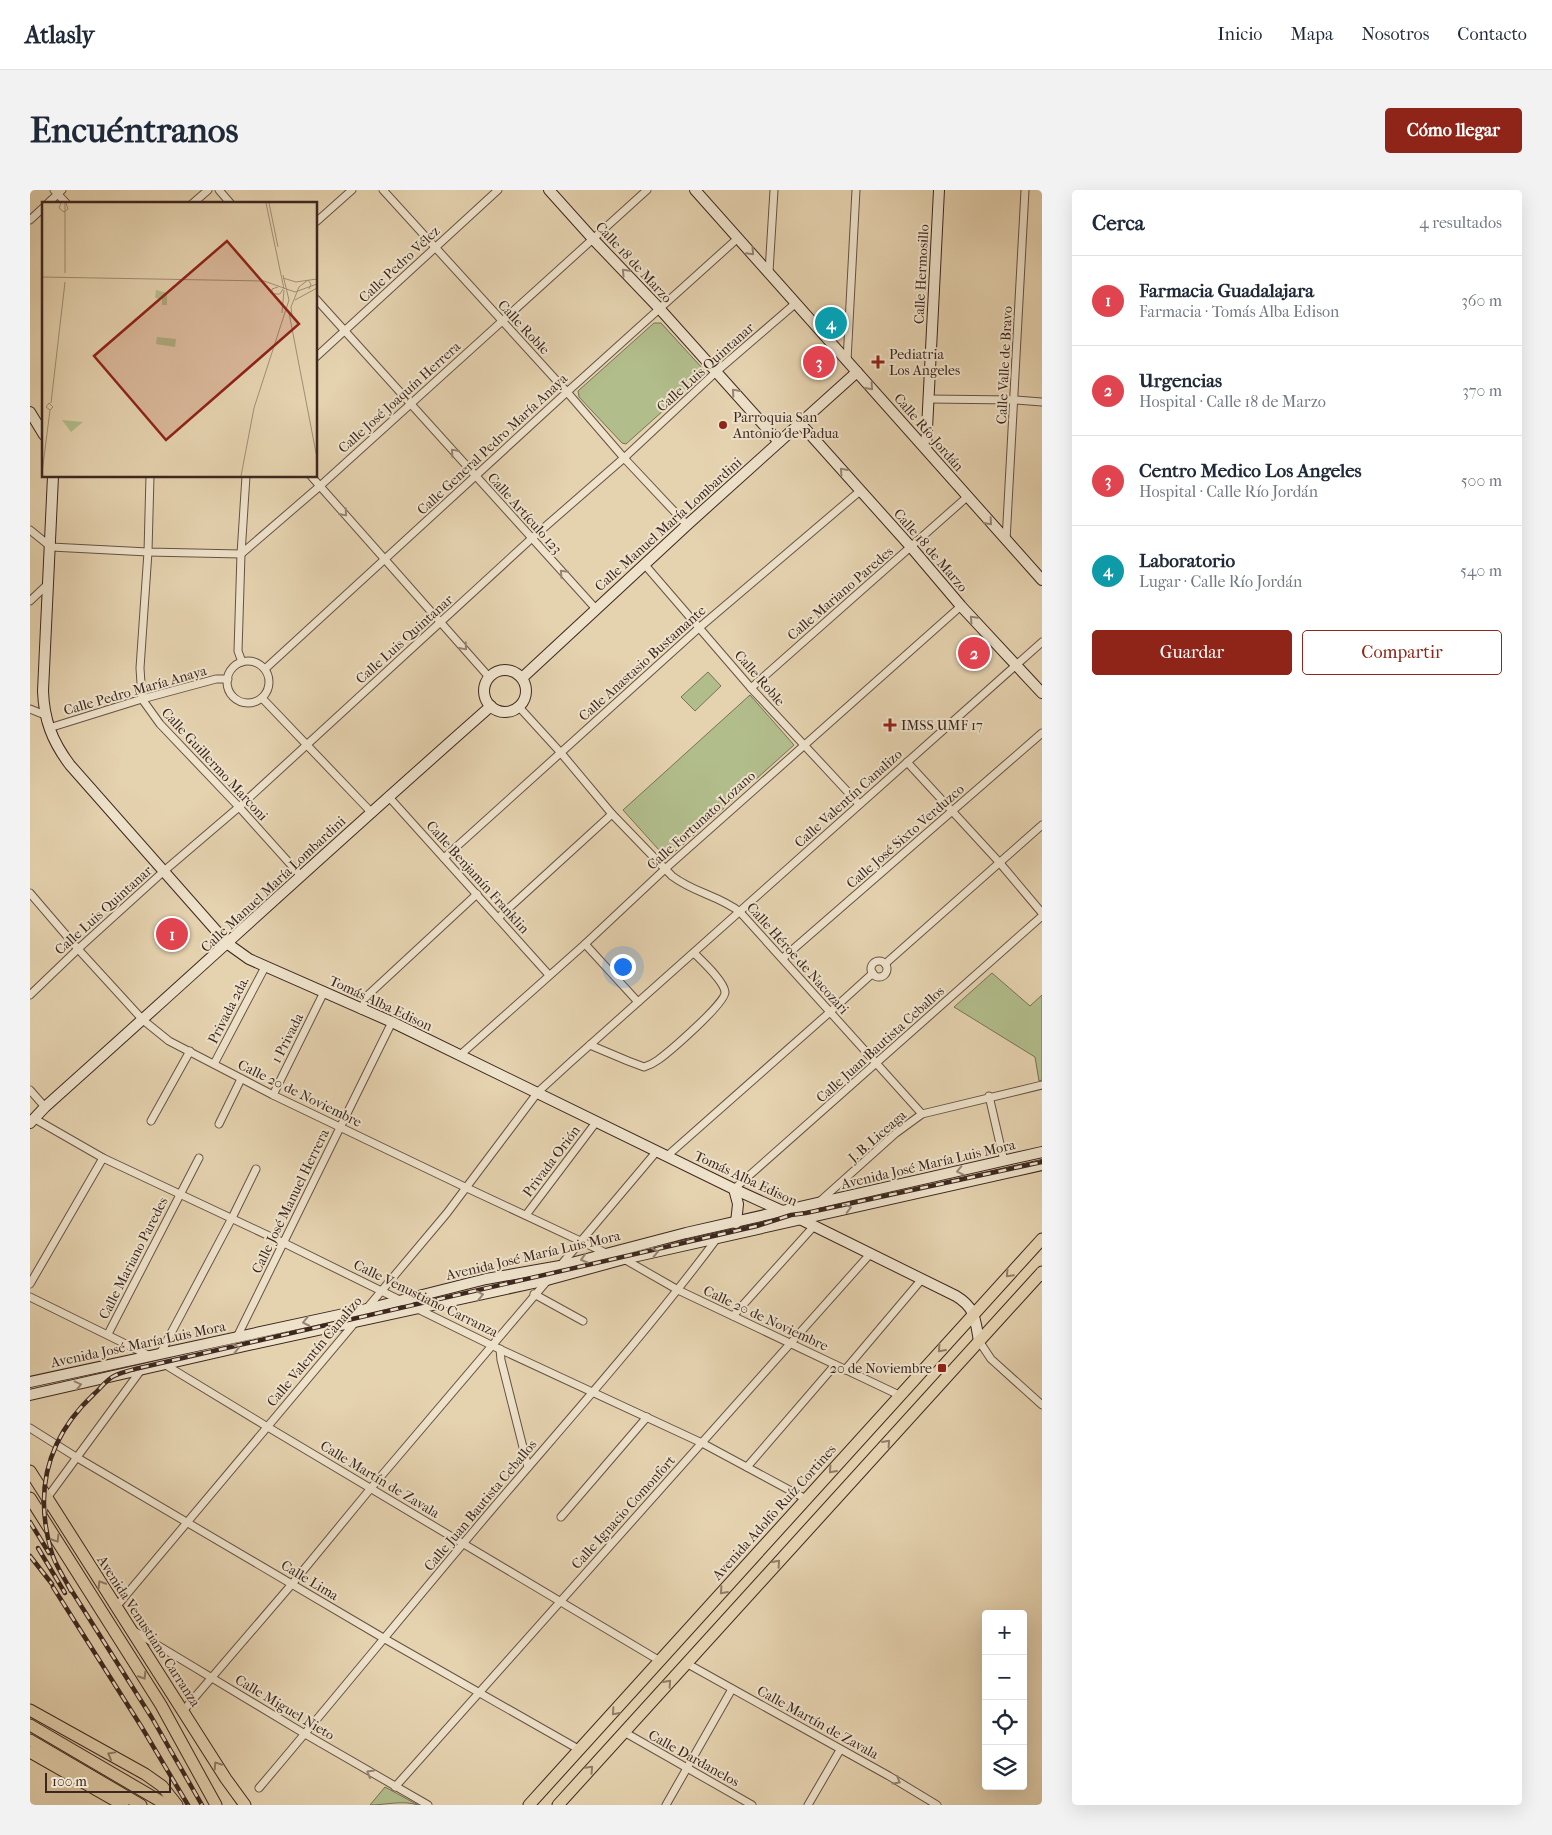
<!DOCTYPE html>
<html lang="es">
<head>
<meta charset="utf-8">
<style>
  :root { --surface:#fff; --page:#f2f2f3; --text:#1f2937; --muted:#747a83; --line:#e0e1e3; --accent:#8f2418 }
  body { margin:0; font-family:"IM FELL French Canon",serif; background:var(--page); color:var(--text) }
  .controls { position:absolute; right:15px; bottom:15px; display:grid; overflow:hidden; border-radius:5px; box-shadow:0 5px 20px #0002 }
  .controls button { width:45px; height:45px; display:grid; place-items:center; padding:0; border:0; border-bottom:1px solid var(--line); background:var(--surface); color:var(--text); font:25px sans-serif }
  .scale { position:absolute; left:15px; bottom:12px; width:126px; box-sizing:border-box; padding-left:5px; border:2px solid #3c271f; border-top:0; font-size:14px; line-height:18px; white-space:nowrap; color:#3c271f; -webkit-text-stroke:4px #eee2cb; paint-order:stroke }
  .you { position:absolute; left:592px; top:776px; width:18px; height:18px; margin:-12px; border:4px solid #fff; border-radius:50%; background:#1a73e8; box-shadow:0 0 0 8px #1a73e833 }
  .badge { display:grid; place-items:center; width:32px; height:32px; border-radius:50%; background:var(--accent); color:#fff; font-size:16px; font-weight:700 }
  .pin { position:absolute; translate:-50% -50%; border:2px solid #fff; box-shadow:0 1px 5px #0006 }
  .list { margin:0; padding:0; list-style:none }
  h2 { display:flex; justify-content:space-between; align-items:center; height:65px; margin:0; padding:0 20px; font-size:21px }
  h2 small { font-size:16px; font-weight:400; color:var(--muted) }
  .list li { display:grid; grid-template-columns:32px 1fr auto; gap:15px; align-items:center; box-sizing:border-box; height:90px; padding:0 20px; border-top:1px solid var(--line) }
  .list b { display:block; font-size:19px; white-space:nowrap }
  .list p { margin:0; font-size:16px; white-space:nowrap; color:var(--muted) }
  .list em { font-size:16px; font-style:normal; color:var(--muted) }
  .actions { display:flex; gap:10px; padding:15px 20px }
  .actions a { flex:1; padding:11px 0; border:1px solid var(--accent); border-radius:5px; text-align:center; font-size:18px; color:var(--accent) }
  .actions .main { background:var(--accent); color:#fff }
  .icon { flex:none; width:28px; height:28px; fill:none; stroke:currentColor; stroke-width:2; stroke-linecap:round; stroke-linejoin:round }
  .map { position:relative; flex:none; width:1012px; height:1615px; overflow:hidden; border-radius:5px }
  header { display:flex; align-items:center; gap:30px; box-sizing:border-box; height:70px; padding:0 25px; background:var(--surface); border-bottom:1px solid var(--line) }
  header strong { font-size:24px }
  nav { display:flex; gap:28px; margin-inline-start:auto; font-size:18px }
  .intro { display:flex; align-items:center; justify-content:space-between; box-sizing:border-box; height:120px; padding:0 30px }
  h1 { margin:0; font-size:35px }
  .button { padding:12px 22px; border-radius:5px; background:var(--accent); color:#fff; font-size:18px; font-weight:700 }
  main { display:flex; gap:30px; padding:0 30px }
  aside { flex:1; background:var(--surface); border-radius:5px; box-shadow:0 5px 20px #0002 }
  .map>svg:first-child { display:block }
  .green { fill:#b2bd8c; stroke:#777256 }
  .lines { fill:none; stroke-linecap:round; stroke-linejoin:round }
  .street-casing { stroke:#665243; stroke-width:9 }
  .secondary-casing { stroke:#3c271f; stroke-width:12 }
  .primary-casing { stroke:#3c271f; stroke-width:13 }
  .street { stroke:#eee2cb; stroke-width:7 }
  .secondary { stroke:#eee2cb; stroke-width:10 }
  .primary { stroke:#e5d2af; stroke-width:11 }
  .rail-casing { stroke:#3c271f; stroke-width:4.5 }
  .rail { stroke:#eee2cb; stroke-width:2.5; stroke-dasharray:8; stroke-linecap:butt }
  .oneway { stroke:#958475 }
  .oneway2 { stroke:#907c67 }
  .poi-dot { fill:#8f2418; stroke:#eee2cb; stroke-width:2 }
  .labels { text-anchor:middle; stroke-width:4; stroke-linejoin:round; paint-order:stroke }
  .street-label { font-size:14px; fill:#3c271f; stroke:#eee2cb }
  .poi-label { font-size:14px; fill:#3c271f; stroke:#eee2cb; text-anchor:start }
  .inset-road { fill:none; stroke:#a18e75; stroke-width:1 }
  .view { fill:#8f2418; fill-opacity:0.15; stroke:#8f2418; stroke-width:2.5 }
  .inset-edge { fill:none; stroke:#3c271f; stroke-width:2.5 }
</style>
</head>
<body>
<header>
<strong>Atlasly</strong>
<nav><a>Inicio</a><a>Mapa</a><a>Nosotros</a><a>Contacto</a></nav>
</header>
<div class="intro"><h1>Encuéntranos</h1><a class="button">Cómo llegar</a></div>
<main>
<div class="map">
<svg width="1012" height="1615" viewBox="0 0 1012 1615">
  <rect width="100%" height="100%" fill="#e5d2af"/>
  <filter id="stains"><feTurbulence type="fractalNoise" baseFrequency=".004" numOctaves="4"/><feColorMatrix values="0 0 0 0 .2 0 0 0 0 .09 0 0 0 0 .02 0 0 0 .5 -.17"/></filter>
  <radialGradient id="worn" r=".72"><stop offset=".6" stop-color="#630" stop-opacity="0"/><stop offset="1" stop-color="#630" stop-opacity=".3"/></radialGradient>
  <g class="green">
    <path d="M624,133H631L673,179V185L596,254L592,253L549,207L548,201Z"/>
    <path d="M678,482L691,496L665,521L651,507Z"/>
    <path d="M720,505L764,555L637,669L593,620Z"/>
    <path d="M962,783L1000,816L1012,805V890L1009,891L1005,867L924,817Z"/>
    <path d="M355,1597L388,1615C372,1610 356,1615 340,1615Z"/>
  </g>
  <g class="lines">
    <g class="street-casing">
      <g id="street">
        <path d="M24,0L37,14"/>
        <path d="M189,0L201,14"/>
        <path d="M353,0L537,202L594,268L657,335"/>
        <path d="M17,14L32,0"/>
        <path d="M162,14L178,0"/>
        <path d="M0,30L14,17"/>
        <path d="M286,32L322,0"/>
        <path d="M739,82L744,0"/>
        <path d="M286,109L566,419"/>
        <path d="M286,167L468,0"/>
        <path d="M817,171L826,0"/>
        <path d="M898,209L985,210L1012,212"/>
        <path d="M120,286L118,362L110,478L112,509L130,534L209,617L271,686"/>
        <path d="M281,286L459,487"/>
        <path d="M0,340L21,357L118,362L211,364L290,296L617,0"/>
        <path d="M976,351L995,0"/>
        <path d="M615,375L721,498L829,614"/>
        <path d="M0,411L19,393"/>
        <circle cx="218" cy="492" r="21"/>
        <path d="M212,472L208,461L211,364L216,286"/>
        <path d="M235,479L537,202L708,48"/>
        <path d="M721,498L937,307"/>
        <path d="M232,508L341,622"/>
        <path d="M489,517L531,563L582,624L642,686C664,703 688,705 710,722L892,924"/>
        <path d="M0,519L15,525"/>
        <path d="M19,538L112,509L186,489H198"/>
        <path d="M877,572L969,672L1012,723"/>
        <path d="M358,606L519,785"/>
        <path d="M414,668L670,437L830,301"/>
        <path d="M0,703L48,759L113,830L139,851L243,905L437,998L576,1063"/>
        <path d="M468,728L582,624"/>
        <path d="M555,754L608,812"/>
        <path d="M753,768L1012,543"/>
        <circle cx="849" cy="779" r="8"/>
        <path d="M855,774L1012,635"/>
        <path d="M0,805L48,759L134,681L209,617L501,349L594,268L687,181L766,113"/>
        <path d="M331,820L338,805L447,704"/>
        <path d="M560,855L598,871L614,877C620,875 624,873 628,870C639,862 696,813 695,802C694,791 672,771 664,763"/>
        <path d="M429,866L555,754L635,679L931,416"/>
        <path d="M184,874L235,777"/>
        <path d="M0,900L15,917"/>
        <path d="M243,905L294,802"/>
        <path d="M959,906L974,971"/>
        <path d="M5,929L73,968L254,1053L463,1156L672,1253L776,1309"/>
        <path d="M121,931L160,861"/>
        <path d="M189,934L211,889"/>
        <path d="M637,966L800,822L843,783"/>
        <path d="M704,999L1012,726"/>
        <path d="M496,1025L567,931"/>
        <path d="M770,1029L866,943L892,924L1012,895"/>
        <path d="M594,1069L648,1100L869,1205"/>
        <path d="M530,1076L627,961"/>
        <path d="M0,1094L73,968"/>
        <path d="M504,1104L553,1131"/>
        <path d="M0,1107L120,1166"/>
        <path d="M703,1126L784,1036"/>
        <path d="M78,1144L169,968"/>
        <path d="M207,1147L362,832"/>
        <path d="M949,1151L961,1169L1012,1215"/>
        <path d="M470,1159L471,1170L498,1277"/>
        <path d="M130,1164L202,1028L226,979"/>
        <path d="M134,1174L236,1236L630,1471"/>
        <path d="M815,1180L892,1089"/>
        <path d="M0,1238L46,1267L355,1449L550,1560"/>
        <path d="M717,1277L805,1175"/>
        <path d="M12,1325L17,1308L111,1180"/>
        <path d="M531,1327L617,1227"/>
        <path d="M86,1417L417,1023L508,902L543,870L1012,452"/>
        <path d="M104,1441L275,1544L398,1615"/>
        <path d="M656,1473L859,1586L907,1615"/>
        <path d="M153,1521L262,1394L341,1298L517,1091"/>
        <path d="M594,1542L722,1615"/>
        <path d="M365,1597L841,1063"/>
        <path d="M229,1598C308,1505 385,1410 464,1317C540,1228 618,1141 688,1047"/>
        <path d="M636,1615L702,1499"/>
        <path d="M778,1615L810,1560"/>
      </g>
    </g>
    <g class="secondary-casing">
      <g id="secondary">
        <path d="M519,0L563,49L629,118L749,252"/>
        <path d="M665,0L1012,390"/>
        <path d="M0,222L14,245"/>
        <path d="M770,233L881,357L931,416L1012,503"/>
        <path d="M896,259L909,0"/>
        <path d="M23,286L13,501C14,530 22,551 40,575L198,754L219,769L362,832L704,999L770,1029L926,1106C946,1118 945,1130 949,1151"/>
        <circle cx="475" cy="501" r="21"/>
        <path d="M492,488L657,335L827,182"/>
        <path d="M0,933L15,917C164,784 311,648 461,516"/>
        <path d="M704,999L708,1014L706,1033"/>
        <path d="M0,1192L337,1119L456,1089L530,1076L656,1043L1012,962"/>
        <path d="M0,1205L219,1155L517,1090L594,1069L1012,975"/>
      </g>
    </g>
    <g class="primary-casing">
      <g id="primary">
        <path d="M0,1281L196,1589L215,1615"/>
        <path d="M0,1308L131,1515L186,1615"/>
        <path d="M0,1520L115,1584L132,1596L147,1615"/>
        <path d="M0,1535L135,1614"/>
        <path d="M0,1550L111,1615"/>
        <path d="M0,1562L93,1615"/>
        <path d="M499,1615L1012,1049"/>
        <path d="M528,1615L1012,1082"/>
      </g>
    </g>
    <use href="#street" class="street"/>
    <use href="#secondary" class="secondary"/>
    <use href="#primary" class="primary"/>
    <g class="rail-casing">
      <g id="rail">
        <path d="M0,1332L19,1363"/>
        <path d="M8,1358L35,1403"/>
        <path d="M0,1366L22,1394"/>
        <path d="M38,1395L122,1528L172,1615"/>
        <path d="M23,1397L111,1536L158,1615"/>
        <path d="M41,1401C35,1388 24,1374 21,1360C4,1300 18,1247 64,1204C70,1199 76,1190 84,1186C90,1183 98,1181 105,1179L727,1036L761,1025L776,1023L1012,972"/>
      </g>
    </g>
    <use href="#rail" class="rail"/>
  </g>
  <defs><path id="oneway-chevron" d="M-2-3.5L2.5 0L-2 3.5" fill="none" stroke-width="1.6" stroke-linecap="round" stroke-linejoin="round" transform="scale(1.25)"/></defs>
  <g class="oneway">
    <use href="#oneway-chevron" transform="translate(721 62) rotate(47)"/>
    <use href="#oneway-chevron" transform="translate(595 82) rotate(-134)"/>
    <use href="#oneway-chevron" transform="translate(840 197) rotate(48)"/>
    <use href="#oneway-chevron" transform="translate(705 202) rotate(-131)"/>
    <use href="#oneway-chevron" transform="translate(424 262) rotate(-131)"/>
    <use href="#oneway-chevron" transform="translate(813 281) rotate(-132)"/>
    <use href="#oneway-chevron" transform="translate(314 323) rotate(49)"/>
    <use href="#oneway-chevron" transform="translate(959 332) rotate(48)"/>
    <use href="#oneway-chevron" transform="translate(533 383) rotate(-133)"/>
    <use href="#oneway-chevron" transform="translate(943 429) rotate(-133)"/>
    <use href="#oneway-chevron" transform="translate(434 457) rotate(49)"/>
    <use href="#oneway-chevron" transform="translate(930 981) rotate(167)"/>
    <use href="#oneway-chevron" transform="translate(818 1018) rotate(-13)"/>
    <use href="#oneway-chevron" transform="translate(625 1062) rotate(-13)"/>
    <use href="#oneway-chevron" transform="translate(554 1069) rotate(164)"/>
    <use href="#oneway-chevron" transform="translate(450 1105) rotate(-12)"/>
    <use href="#oneway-chevron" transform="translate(276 1132) rotate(168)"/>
    <use href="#oneway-chevron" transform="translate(206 1158) rotate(-13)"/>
    <use href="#oneway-chevron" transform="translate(48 1195) rotate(-13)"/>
    <use href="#oneway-chevron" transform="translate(340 1583) rotate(-150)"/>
    <use href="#oneway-chevron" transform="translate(867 1591) rotate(31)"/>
  </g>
  <g class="oneway2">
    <use href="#oneway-chevron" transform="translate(979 1084) rotate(133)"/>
    <use href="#oneway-chevron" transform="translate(911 1159) rotate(132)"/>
    <use href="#oneway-chevron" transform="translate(857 1253) rotate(-48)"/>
    <use href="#oneway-chevron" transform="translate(802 1280) rotate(132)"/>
    <use href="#oneway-chevron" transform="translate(26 1349) rotate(58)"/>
    <use href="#oneway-chevron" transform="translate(747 1373) rotate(-48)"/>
    <use href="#oneway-chevron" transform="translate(71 1394) rotate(-122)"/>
    <use href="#oneway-chevron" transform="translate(693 1401) rotate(132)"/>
    <use href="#oneway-chevron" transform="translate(113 1486) rotate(58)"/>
    <use href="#oneway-chevron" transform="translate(638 1493) rotate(-48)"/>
    <use href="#oneway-chevron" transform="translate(585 1522) rotate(132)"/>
    <use href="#oneway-chevron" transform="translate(81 1565) rotate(-151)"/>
    <use href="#oneway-chevron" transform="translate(187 1575) rotate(-123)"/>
    <use href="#oneway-chevron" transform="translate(560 1579) rotate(-47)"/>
  </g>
  <g class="poi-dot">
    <path d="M845.5 164.5h5v5h5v5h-5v5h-5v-5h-5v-5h5z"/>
    <circle cx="693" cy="235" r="5"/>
    <path d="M857.5 527.5h5v5h5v5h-5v5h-5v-5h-5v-5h5z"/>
    <rect x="907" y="1173" width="10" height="10" rx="2.5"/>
  </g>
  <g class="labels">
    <g class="street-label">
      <text transform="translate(604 72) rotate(47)" y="5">Calle 18 de Marzo</text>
      <text transform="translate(369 74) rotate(-43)" y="5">Calle Pedro Vélez</text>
      <text transform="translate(891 84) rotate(-87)" y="5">Calle Hermosillo</text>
      <text transform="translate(494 137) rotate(47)" y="5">Calle Roble</text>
      <text transform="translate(974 175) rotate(-87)" y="5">Calle Valle de Bravo</text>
      <text transform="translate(675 177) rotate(-42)" y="5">Calle Luis Quintanar</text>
      <text transform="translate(369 207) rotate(-42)" y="5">Calle José Joaquín Herrera</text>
      <text transform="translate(899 242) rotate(49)" y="5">Calle Río Jordán</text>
      <text transform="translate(462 254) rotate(-43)" y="5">Calle General Pedro María Anaya</text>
      <text transform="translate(495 323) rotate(48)" y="5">Calle Artículo 123</text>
      <text transform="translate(638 334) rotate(-42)" y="5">Calle Manuel María Lombardini</text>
      <text transform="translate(901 360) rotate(49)" y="5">Calle 18 de Marzo</text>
      <text transform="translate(810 403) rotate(-41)" y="5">Calle Mariano Paredes</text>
      <text transform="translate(374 449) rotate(-42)" y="5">Calle Luis Quintanar</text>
      <text transform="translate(612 473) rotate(-42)" y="5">Calle Anastasio Bustamante</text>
      <text transform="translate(730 488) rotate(49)" y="5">Calle Roble</text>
      <text transform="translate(105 500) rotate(-16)" y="5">Calle Pedro María Anaya</text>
      <text transform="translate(185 574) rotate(47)" y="5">Calle Guillermo Marconi</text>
      <text transform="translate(818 608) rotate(-42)" y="5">Calle Valentín Canalizo</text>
      <text transform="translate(671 630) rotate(-42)" y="5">Calle Fortunato Lozano</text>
      <text transform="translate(875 646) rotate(-41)" y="5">Calle José Sixto Verduzco</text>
      <text transform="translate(448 687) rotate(48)" y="5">Calle Benjamín Franklin</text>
      <text transform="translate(243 694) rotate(-43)" y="5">Calle Manuel María Lombardini</text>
      <text transform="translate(73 720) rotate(-42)" y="5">Calle Luis Quintanar</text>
      <text transform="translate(768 768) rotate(48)" y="5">Calle Héroe de Nacozari</text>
      <text transform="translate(351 813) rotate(25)" y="5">Tomás Alba Edison</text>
      <text transform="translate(198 820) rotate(-63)" y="5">Privada 2da.</text>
      <text transform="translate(257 848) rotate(-63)" y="5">1 Privada</text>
      <text transform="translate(850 854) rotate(-42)" y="5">Calle Juan Bautista Ceballos</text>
      <text transform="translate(270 903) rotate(26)" y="5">Calle 20 de Noviembre</text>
      <text transform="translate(847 946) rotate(-41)" y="5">J. B. Liceaga</text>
      <text transform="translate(521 971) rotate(-53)" y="5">Privada Orión</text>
      <text transform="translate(898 974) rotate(-13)" y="5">Avenida José María Luis Mora</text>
      <text transform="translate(716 988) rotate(25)" y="5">Tomás Alba Edison</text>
      <text transform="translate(260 1011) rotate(-64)" y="5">Calle José Manuel Herrera</text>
      <text transform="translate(503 1065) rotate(-13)" y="5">Avenida José María Luis Mora</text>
      <text transform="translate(103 1068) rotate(-63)" y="5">Calle Mariano Paredes</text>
      <text transform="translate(396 1108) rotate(26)" y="5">Calle Venustiano Carranza</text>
      <text transform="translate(736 1128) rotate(25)" y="5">Calle 20 de Noviembre</text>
      <text transform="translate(108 1154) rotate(-12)" y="5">Avenida José María Luis Mora</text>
      <text transform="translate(284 1161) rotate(-50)" y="5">Calle Valentín Canalizo</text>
      <text transform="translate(350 1289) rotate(31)" y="5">Calle Martín de Zavala</text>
      <text transform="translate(450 1315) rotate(-50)" y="5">Calle Juan Bautista Ceballos</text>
      <text transform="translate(593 1322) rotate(-48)" y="5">Calle Ignacio Comonfort</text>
      <text transform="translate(744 1322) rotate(-48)" y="5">Avenida Adolfo Ruíz Cortines</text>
      <text transform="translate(280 1390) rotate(31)" y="5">Calle Lima</text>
      <text transform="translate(119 1441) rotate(57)" y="5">Avenida Venustiano Carranza</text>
      <text transform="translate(255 1517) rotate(31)" y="5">Calle Miguel Nieto</text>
      <text transform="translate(788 1532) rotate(29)" y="5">Calle Martín de Zavala</text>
      <text transform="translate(664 1568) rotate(29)" y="5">Calle Dardanelos</text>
    </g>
    <g class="poi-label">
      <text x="859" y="169">Pediatria<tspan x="859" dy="16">Los Angeles</tspan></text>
      <text x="703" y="232">Parroquia San<tspan x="703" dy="16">Antonio de Padua</tspan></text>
      <text x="871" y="540">IMSS UMF 17</text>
      <text x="902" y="1183" text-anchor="end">20 de Noviembre</text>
    </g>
  </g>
  <g transform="translate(12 12)">
    <rect width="275" height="275" fill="#e5d2af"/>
    <path d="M114,88L125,91V103H120V97L113,96ZM115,135L134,137L133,145L114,142ZM20,218L41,220L29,230Z" fill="#b2bd8c"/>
    <path class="inset-road" d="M19,1L17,6L22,10L26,7L24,1M23,1V71M224,1L242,87M227,1L236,45M0,75L222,79L253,90L275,82M241,76L254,80L275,77M236,85L230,87V92H238L241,87M253,98L275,86M240,111L242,88M247,111L275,256M250,114L249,105L257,85L266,78L269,82L267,87M9,201L23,80M0,271L8,208L11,205L7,201L4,205L8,208M199,274L212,206L247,98L241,73"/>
    <path class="view" d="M185,39L257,122L124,238L52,154Z"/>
    <rect width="275" height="275" class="inset-edge"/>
  </g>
  <rect width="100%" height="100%" filter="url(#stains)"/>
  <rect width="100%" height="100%" fill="url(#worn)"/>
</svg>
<div class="controls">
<button>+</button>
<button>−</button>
<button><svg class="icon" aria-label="locate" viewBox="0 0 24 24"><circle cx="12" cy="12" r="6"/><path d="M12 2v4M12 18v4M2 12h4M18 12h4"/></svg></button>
<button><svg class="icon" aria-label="layers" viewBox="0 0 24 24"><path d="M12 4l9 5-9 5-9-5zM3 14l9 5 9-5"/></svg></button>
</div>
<div class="scale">100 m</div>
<div class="you"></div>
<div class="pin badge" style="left:142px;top:744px;background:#e0444e">1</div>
<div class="pin badge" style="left:944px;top:463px;background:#e0444e">2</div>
<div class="pin badge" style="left:789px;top:172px;background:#e0444e">3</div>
<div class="pin badge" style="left:801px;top:133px;background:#0f9aa8">4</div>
</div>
<aside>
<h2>Cerca<small>4 resultados</small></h2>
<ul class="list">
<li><span class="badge" style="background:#e0444e">1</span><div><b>Farmacia Guadalajara</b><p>Farmacia · Tomás Alba Edison</p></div><em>360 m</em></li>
<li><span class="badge" style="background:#e0444e">2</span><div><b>Urgencias</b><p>Hospital · Calle 18 de Marzo</p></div><em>370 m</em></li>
<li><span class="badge" style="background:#e0444e">3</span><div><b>Centro Medico Los Angeles</b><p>Hospital · Calle Río Jordán</p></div><em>500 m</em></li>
<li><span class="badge" style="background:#0f9aa8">4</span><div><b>Laboratorio</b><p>Lugar · Calle Río Jordán</p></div><em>540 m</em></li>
</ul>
<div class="actions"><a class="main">Guardar</a><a>Compartir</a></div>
</aside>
</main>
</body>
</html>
